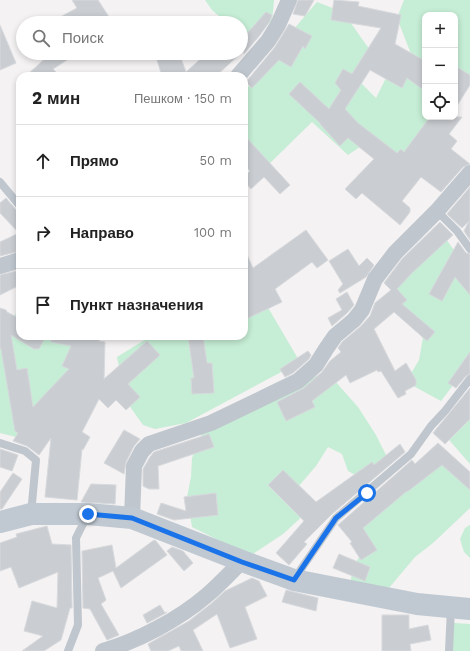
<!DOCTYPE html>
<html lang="ru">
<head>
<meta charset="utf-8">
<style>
  :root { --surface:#fff; --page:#f6f6f6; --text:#222; --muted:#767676; --line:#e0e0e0 }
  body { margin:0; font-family:"Work Sans",sans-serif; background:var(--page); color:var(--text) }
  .controls { position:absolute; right:12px; top:12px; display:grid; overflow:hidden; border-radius:8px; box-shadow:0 2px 6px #0003 }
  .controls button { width:36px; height:36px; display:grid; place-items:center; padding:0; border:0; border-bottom:1px solid var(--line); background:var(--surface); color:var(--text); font:20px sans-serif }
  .stop { position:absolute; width:12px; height:12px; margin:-9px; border:3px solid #1a73e8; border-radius:50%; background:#fff }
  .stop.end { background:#1a73e8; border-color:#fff; box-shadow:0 1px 4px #0008 }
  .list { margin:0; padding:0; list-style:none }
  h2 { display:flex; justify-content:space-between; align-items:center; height:52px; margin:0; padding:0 16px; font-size:17px }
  h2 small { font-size:13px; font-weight:400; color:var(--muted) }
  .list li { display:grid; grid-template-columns:26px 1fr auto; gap:12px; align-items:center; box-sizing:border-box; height:72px; padding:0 16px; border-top:1px solid var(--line) }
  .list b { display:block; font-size:15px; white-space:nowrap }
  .list em { font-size:13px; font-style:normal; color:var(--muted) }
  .icon { flex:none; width:22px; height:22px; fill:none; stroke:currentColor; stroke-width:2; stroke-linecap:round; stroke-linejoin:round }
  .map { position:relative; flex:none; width:470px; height:651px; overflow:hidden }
  .search { position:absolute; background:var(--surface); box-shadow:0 2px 6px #0003; left:16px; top:16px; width:232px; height:44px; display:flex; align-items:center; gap:10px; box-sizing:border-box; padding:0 14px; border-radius:22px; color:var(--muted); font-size:15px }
  .panel { position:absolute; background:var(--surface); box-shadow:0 2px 6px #0003; left:16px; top:72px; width:232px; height:268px; border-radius:12px }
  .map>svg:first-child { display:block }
  .green { fill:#c6edd5 }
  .building { fill:#cacdd1; stroke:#d7d9dd }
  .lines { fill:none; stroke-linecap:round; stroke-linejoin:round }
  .lane { stroke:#bfc6cd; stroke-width:8 }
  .street { stroke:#bfc6cd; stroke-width:16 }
  .secondary { stroke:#c0c9d2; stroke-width:22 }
  .route { stroke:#1a73e8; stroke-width:5 }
</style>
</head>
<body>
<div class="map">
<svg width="470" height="651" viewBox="0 0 470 651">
  <rect width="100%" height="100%" fill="#f4f2f2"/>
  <g class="green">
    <path d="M205,0H274L272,21L250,42L241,35V23H227L212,10Z"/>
    <path d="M404,0H470V85L455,80V15H425V65L413,59L397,18Z"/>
    <path d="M317,2L343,12L372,53L356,78L376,98L393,64L425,80V117H445L410,162L370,140L348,155L312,122L266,167L244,143V91L263,73L289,52L293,30Z"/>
    <path d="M440,231L470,272V363L441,401L406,382L419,360L424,332L394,299L398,269Z"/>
    <path d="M20,286V336H72L73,356L66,385L24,439L0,433V341L9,330L19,306L17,287Z"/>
    <path d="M260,294L300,362L186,423L155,429L143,425L126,401L117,357L151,336H244V296Z"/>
    <path d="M326,371L358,407L376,435L388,459L364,480L348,471L342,454L328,447L316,466L292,494L307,512L283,534L250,556L192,527L187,497L191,477L192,458L203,431L268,401Z"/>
    <path d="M470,397V464L443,433Z"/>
    <path d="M442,455L470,483V508L433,543L415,557L383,595L350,584L353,568L364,548L350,526Z"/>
    <path d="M470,525V558L464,552L460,539L465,528Z"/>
    <path d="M454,623L470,624V651H452Z"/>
  </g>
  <g class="building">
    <path d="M72,0H98L113,23H49L77,8Z"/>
    <path d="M298,0H314L305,16L293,14Z"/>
    <path d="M334,0L359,2L358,6L401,15L395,44L425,61V91L407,78L402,88L370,70L345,109L358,123L397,153L401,149L404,152L430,117H462L449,134L457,141L451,149L470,164L463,167L441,192L421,177L402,201L410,208V212L400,225L362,193L356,199L345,189L374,159L348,138L340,146L320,124V123L289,94L300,82L329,109L341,90L335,83L343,69L352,74L381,28L331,20Z"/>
    <path d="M266,12L272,15L270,21L260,35L244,54V37Z"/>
    <path d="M289,24L312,36L305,49L303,46L291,67L279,60L252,88L246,82L275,47Z"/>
    <path d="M0,25L16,63L0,70Z"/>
    <path d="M51,53H78L53,69L60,76H26Z"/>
    <path d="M163,53H179L186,72L207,53H241L216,76H162L157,60L164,58Z"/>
    <path d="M455,66L470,75V85L455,109Z"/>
    <path d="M244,135L290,185L280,194L264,177L251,189L244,181V177L250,171L244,164Z"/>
    <path d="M470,187V240L464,231L469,221L462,228L447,214Z"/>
    <path d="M6,198L16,210L20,211V251L0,256V242L19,233L0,213V203Z"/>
    <path d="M440,222L453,235L412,273L397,289L407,300L402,304L435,332L427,341L394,312L374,329L395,371L406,363L416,380V385L405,391L406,394L398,398L381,371L378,372L377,370L350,383L346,375L312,401L315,407L286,421L277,402L304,388L322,372L330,361L341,352L338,348L342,342L361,326L370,316L375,303L391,290L384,283L402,259Z"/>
    <path d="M306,230L328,260L317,268L312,262L275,289L282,302L244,320V248L253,268Z"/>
    <path d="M458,242L466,253L470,254V295L455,277L442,301L429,294Z"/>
    <path d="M348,249L359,266L367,258L374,265L366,277L340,293L338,290L343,284L329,261Z"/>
    <path d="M20,270V285L0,295V275Z"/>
    <path d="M347,292L354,305L347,313L332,326L328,318L342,310L336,299Z"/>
    <path d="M0,308L6,310L7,312L20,319V336H46L39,349H34L11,335L17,370L27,368L33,407L69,369L62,366L71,346L51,342V336H100L99,341L105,342L104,379L147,341L160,355L128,384L140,397L126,410L116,400L108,408L99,399L82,432L90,437L83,450L82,449L77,500L45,497L51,438L39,455L27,446L13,441L18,433L15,431L1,349L0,348Z"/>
    <path d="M188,336H203L207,363H212L214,393L192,394L191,378H194Z"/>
    <path d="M308,351L311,355L309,359L293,373L285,377L280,369Z"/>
    <path d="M470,352V374L466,376L456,388L448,383Z"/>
    <path d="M470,388V419L445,444L433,433Z"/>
    <path d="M124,430L140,439L134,446L126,462L124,474L104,463Z"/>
    <path d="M209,434L214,447L158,466L159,489H149L143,486V469L150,457L154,452Z"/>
    <path d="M438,443L470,472V490L442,465L407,492V491L363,528L377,550L361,560L350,543L352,542L338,525L412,460L415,464Z"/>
    <path d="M400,444L405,452L332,514L304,542L307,544L289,565L276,553L304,521L268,485L283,470L316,502L372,462L374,465Z"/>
    <path d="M0,449L18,455L12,471L0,467Z"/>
    <path d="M13,473L22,479L2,509H0V492Z"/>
    <path d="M91,484L116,485L115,504L81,502Z"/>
    <path d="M216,493L218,515L174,520L157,514L161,503L186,511L184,497Z"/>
    <path d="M47,526L52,544L71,545L72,608H70L61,640L44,651H22L43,636L24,631L32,601L57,608L58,572L19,588L11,567L0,571V543L17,537L16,534Z"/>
    <path d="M154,540L156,541L167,555L121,588L113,571L98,578L106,600L101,604L119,635L107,640L90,609L83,608L82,551L112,545L116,568Z"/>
    <path d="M172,547L183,551L193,563L184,571L167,551Z"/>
    <path d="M339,554L370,567L365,581L333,568Z"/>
    <path d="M252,578L259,581L267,596L245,607L257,639L230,648L217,614L193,630L203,651H181L179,646L168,651H151L148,644L189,621L212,603L225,591Z"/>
    <path d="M286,590L318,598L316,611L282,602Z"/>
    <path d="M160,605L165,613L167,612L166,613L153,620L147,623L143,615Z"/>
    <path d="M382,615H409V629L428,625L431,640L410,644L411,651H382Z"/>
  </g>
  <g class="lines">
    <g class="lane">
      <path d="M0,182L20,206"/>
      <path d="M437,211L457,231L470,249"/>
      <path d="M0,443L25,451L36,460L31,514"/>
      <path d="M295,578L336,518L411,454L431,426L445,411L470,379"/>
      <path d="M68,651L78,625L76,538L87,516"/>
      <path d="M449,651L451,608"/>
    </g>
    <g class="street">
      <path d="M238,76L268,41L278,25L289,0"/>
      <path d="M0,266L20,260"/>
      <path d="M132,518L134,466L142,451L149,444L211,423L267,396L298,381L316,365L326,349L335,336L354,320L362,310L375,279L395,253L437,211L470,173"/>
      <path d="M103,651C138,641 179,619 206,596C219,585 230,573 242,561"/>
    </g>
    <path class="secondary" d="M0,522L31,514H88L132,518L242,561L294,580L417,604L470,609"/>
  </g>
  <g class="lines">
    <path class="route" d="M88,514L132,518L242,562L294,580L336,518L367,493"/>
  </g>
</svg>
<div class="controls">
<button>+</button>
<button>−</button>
<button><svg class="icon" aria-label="locate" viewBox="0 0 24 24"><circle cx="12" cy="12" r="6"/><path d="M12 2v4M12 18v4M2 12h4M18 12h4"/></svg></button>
</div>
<div class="stop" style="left:367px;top:493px"></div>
<div class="stop end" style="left:88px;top:514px"></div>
<div class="search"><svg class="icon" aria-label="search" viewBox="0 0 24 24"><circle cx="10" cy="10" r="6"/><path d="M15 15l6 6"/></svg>Поиск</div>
<section class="panel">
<h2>2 мин<small>Пешком · 150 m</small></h2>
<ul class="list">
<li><svg class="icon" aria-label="ahead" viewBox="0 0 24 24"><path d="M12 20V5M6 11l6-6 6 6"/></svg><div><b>Прямо</b></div><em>50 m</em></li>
<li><svg class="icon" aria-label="right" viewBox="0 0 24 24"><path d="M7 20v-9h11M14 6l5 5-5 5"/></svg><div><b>Направо</b></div><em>100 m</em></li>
<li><svg class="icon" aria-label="arrive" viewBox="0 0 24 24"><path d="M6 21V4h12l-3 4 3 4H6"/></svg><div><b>Пункт назначения</b></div></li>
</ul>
</section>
</div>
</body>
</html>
